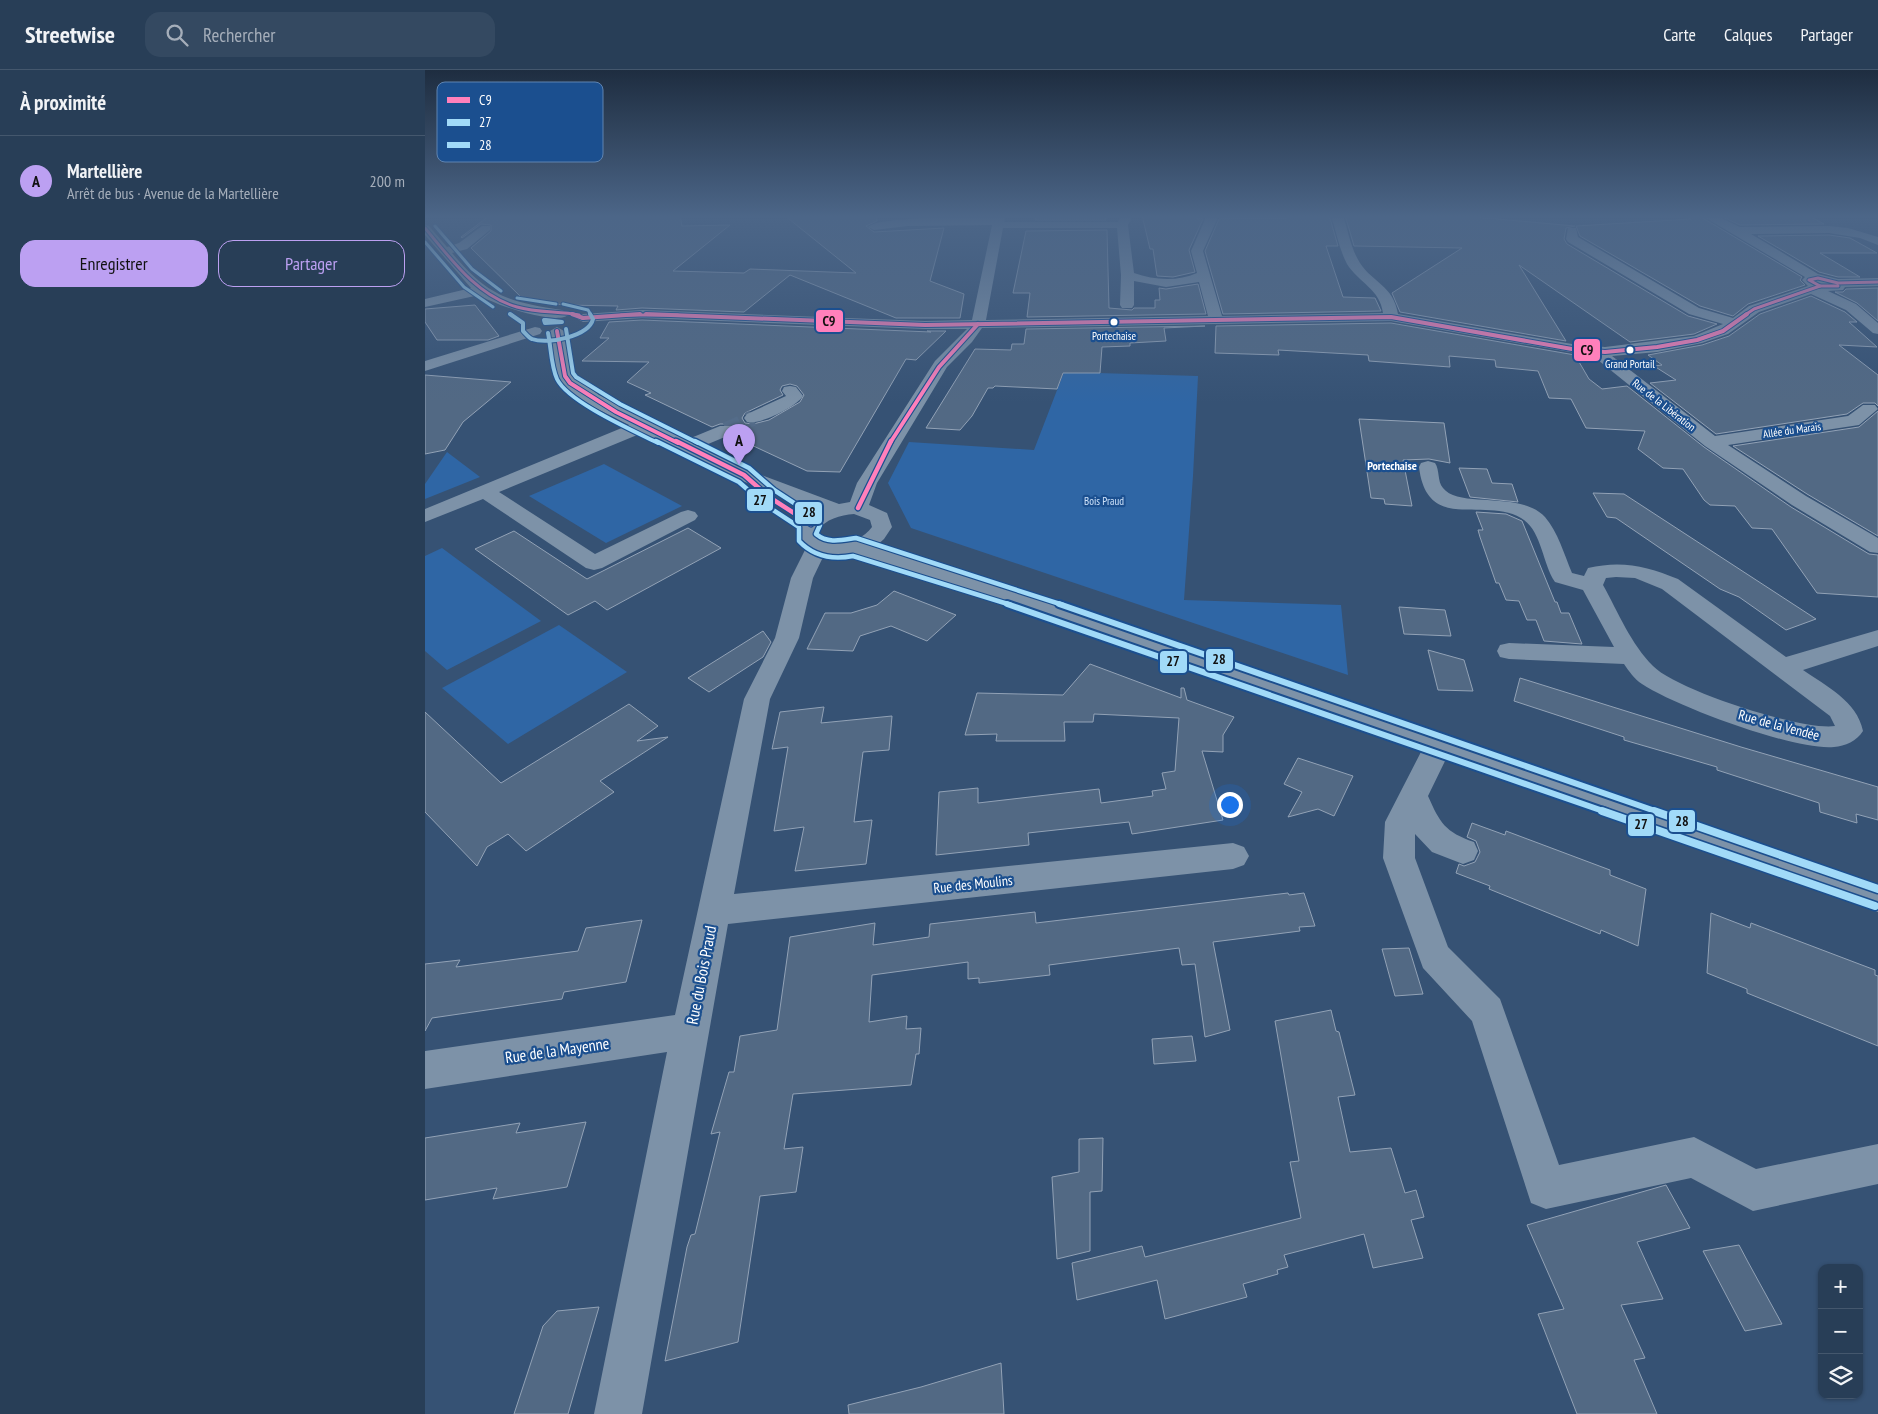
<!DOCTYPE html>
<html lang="fr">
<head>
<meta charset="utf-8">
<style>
  :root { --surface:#283e57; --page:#344961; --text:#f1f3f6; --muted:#a5aeba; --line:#44576d; --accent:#bca0f2 }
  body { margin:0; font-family:"PT Sans Narrow",sans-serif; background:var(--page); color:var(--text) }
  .controls { position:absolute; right:15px; bottom:15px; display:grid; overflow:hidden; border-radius:10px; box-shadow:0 1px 4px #0004 }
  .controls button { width:45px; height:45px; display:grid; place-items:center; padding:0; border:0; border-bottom:1px solid var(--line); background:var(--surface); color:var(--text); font:25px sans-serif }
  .you { position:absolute; left:804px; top:734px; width:18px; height:18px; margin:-12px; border:4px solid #fff; border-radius:50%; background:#1a73e8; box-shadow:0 0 0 8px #1a73e833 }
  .badge { display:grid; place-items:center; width:32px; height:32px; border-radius:50%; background:var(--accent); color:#111; font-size:16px; font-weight:700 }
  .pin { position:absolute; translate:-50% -41px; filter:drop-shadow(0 1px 2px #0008) }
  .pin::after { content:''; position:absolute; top:26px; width:18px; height:15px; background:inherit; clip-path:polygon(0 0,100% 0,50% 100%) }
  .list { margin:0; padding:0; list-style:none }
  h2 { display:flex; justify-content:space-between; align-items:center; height:65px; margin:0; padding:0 20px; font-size:21px }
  h2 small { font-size:16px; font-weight:400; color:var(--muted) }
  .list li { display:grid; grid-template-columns:32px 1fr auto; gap:15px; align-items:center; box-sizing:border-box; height:90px; padding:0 20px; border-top:1px solid var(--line) }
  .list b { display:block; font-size:19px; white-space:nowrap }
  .list p { margin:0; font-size:16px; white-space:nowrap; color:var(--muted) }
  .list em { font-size:16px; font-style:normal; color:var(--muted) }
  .actions { display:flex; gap:10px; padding:15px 20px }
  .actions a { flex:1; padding:11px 0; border:1px solid var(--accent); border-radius:15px; text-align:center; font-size:18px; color:var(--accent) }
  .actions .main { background:var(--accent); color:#111 }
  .icon { flex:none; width:28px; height:28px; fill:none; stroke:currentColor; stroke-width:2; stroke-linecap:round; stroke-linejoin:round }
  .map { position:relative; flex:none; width:1453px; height:1344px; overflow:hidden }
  header { display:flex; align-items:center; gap:30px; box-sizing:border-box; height:70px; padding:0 25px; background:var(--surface); border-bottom:1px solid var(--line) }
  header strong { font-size:24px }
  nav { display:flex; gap:28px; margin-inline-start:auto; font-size:18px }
  .search { width:350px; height:45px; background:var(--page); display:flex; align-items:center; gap:12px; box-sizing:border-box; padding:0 18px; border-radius:15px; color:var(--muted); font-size:19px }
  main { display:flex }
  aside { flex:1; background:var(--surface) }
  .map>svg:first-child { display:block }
  .green { fill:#2f66a5 }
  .building { fill:#526984; stroke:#92a2b6; fill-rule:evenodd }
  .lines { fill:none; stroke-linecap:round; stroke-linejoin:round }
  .minor-tunnel { stroke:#546c89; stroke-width:16; stroke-dasharray:16 8; stroke-linecap:butt }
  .minor { fill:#7d92a8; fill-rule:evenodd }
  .bus-1-far2-casing { stroke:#1b4f8f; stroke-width:5 }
  .bus-1-far1-casing { stroke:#1b4f8f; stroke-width:6 }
  .bus-1-casing { stroke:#1b4f8f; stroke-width:7 }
  .bus-2-far3-casing { stroke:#1b4f8f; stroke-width:6 }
  .bus-2-far2-casing { stroke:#1b4f8f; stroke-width:7 }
  .bus-2-far1-casing { stroke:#1b4f8f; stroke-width:10 }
  .bus-2-casing { stroke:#1b4f8f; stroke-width:11 }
  .bus-3-far4-casing { stroke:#1b4f8f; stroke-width:5 }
  .bus-3-far3-casing { stroke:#1b4f8f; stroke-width:6 }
  .bus-3-far2-casing { stroke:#1b4f8f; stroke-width:7 }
  .bus-3-far1-casing { stroke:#1b4f8f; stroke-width:10 }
  .bus-3-casing { stroke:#1b4f8f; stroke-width:11 }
  .bus-1-far2 { stroke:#ff80bb; stroke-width:3 }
  .bus-1-far1 { stroke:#ff80bb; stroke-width:4 }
  .bus-1 { stroke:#ff80bb; stroke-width:4.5 }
  .bus-2-far3 { stroke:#a1daf8; stroke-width:4 }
  .bus-2-far2 { stroke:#a1daf8; stroke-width:4.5 }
  .bus-2-far1 { stroke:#a1daf8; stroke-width:6 }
  .bus-2 { stroke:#a1daf8; stroke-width:8 }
  .bus-3-far4 { stroke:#a1daf8; stroke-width:3 }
  .bus-3-far3 { stroke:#a1daf8; stroke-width:4 }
  .bus-3-far2 { stroke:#a1daf8; stroke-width:4.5 }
  .bus-3-far1 { stroke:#a1daf8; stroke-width:6 }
  .bus-3 { stroke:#a1daf8; stroke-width:8 }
  .bus-dot { fill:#fff; stroke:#1b4f8f; stroke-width:2 }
  .labels { text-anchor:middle; stroke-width:4.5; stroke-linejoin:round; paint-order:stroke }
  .far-bus-label { font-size:11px; fill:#fff; stroke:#1b4f8f }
  .far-street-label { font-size:11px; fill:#fff; stroke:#1b4f8f }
  .far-park-label { font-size:11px; fill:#cfe3fa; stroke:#1b4f8f }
  .far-neighbourhood-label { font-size:12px; font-weight:bold; fill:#fff; stroke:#1b4f8f }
  .street-label { font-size:14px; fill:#fff; stroke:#1b4f8f }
  .near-street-label { font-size:16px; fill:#fff; stroke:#1b4f8f }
  .key { fill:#1b4f8f; stroke:#5f84b1; stroke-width:1 }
  .key-label { font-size:14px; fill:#fff }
  .line-badge { stroke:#1b4f8f; stroke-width:2 }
  .pale-badge-label { font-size:14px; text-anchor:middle; font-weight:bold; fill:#111 }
</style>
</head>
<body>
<header>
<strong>Streetwise</strong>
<div class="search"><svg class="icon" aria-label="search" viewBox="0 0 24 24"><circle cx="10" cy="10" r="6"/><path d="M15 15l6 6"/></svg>Rechercher</div>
<nav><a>Carte</a><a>Calques</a><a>Partager</a></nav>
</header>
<main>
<aside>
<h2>À proximité<small></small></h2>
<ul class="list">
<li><span class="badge">A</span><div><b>Martellière</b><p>Arrêt de bus · Avenue de la Martellière</p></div><em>200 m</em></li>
</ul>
<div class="actions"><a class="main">Enregistrer</a><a>Partager</a></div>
</aside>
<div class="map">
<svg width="1453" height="1344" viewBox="0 0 1453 1344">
  <rect width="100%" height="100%" fill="#365274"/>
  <g class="green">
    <path d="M639,302L773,306L768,406L759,530L916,535L923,605L486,458L463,413L484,372L609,380Z"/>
    <path d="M22,382L55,407L0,429V414Z"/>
    <path d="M179,394L257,436L181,473L104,426Z"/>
    <path d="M17,478L116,551L22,600L0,581V486Z"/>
    <path d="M134,555L202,602L83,674L17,618Z"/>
  </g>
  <g class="building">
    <path d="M77,145H255L257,156L305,155L248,201L319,203L325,199L431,203L359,145H451L452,151L441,156L449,162L519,158L505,211L539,224L535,248H471L365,205L319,242L217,238L191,240L193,236L138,235L96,227L46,178L66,161V155L56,154L37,168L36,167L64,146Z"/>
    <path d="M611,145H681V150H610Z"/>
    <path d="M717,145H773L772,149H778L764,180L770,202L748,207L732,206L728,179H725Z"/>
    <path d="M861,145H904L913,176H901L918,227L950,228L956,241L798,244L780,181L794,149L861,148Z"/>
    <path d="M920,145L1050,147L1150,156L1141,158L1139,169L1142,174L1263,246L1292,254L1269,264L1205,272L1094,195L1141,271L975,242L967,223L1037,178L929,176Z"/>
    <path d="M1343,146L1386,147L1399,154L1315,155L1298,147Z"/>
    <path d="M1263,147H1276L1377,207L1375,210L1380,215L1323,234L1308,246L1275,236L1155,166L1151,156L1266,149Z"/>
    <path d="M682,160L684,238L707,240L709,238H730V230H735L734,218L741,219L773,214L781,244L602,247L605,223H588L601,161Z"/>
    <path d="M1404,165L1425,168L1452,183H1395L1435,207H1413L1394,202L1333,166Z"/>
    <path d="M1453,218V251L1432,233L1410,222H1418L1421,219Z"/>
    <path d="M1386,226L1420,242L1432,252H1424L1452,277L1414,275L1453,305V336L1450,333H1438L1422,344L1291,364L1225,313L1251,310L1229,296L1237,295L1223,285L1277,275L1304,266L1335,244Z"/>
    <path d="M50,235L74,266L63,270H12L0,252V239Z"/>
    <path d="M217,250L506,262L502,261H521L491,290L481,289L415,402L382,401L307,366L312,360L307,354H295L287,357L220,325L226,323L202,312L224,292L157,291L184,268H175L184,252ZM365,314L372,316L379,325L375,332L344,350L328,354L320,353L317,348L320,343L358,325L355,320L357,316Z"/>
    <path d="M966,253L1150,285L1164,309L1177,319L1202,316L1279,377L1366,437L1444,484L1453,485V527L1392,523L1347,459L1327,458L1310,436L1285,435L1279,430L1258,399L1238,398L1213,379L1220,361L1161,358L1146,329L1124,328L1113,301L1071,297L1070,290L1024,286L1025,297L944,291L943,285L853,280L854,285L790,283L791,256Z"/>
    <path d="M780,256L739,258L741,271L705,273V276L677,277L675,303H638L632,319L570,316L568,318H563L547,346L535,360L501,358L550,279L586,280L587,274H599L601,259Z"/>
    <path d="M0,305L86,312L38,352L20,380L0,384Z"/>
    <path d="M1453,341V466L1382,424L1308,376L1434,357Z"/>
    <path d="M934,349L1019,353L1025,393L1004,389L978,390L987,436L960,434L959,429L946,428Z"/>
    <path d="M1034,398L1062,399L1067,413L1087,414L1093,432L1045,427Z"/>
    <path d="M1168,423L1199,424L1391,549L1361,560L1314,527L1295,519L1191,448L1182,447Z"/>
    <path d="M1051,442L1081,444L1097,451L1130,532H1132L1136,543H1144L1157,574L1119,571L1111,550H1102L1094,531L1081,530L1074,513H1071L1055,467L1053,460H1058Z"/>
    <path d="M263,458L296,478L182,540L170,531L143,545L50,479L89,461L162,509Z"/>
    <path d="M469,521L531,545L502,571L466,556L435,566L428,581L382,579L400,543H426L452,535Z"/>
    <path d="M974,537L1020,540L1026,566L979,564Z"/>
    <path d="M338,561L346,572L338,587L284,622L263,608Z"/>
    <path d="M1003,580L1039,590L1048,621L1013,620Z"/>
    <path d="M665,594L756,628V618H759L762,630L809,647L798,665V682L777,681L798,750L707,764L704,752L603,763L604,775L511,785L514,722L553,718V733L674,719L676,733L728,726L727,721L741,719L737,703L750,701L754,648L669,644L668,652H639L640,671H571L572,664L540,665L552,623L638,625Z"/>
    <path d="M1095,608L1316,677L1453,717V750L1431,744L1432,753L1395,742L1394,733L1292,700V697L1199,670V667L1089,631Z"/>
    <path d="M204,634L233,656L212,671L243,667L175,711L189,722L101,781L83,764L62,777L52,796L0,742V642L76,713Z"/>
    <path d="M399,637L396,653L467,646L464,680L438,682L429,752L447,750L441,794L370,801L379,757L349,761L363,677L347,679L355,642Z"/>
    <path d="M873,688L928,706L909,746L893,739L863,747L877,722L859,714Z"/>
    <path d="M1047,753L1080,765L1081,761L1185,800V805L1221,819L1213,876L1176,860L1175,864L1064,819L1065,816L1031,803L1034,794L1039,796L1050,792L1055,782L1051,771L1042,767Z"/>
    <path d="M863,823L864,825L879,823L890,856L874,857L875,861L788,872L805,960L780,967L770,894L757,895L754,878L624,895L625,905L554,913V908L543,909V892L447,905L444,952L482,946L481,959L496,958L494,984H491L486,1015L368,1024L359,1079L378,1077L371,1122L335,1126L313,1272L240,1291L262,1177L266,1165L270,1164L295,1062L286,1064L304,1002H309L315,966L352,960L365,867L450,853L448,875L504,867L505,854L610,842L611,853Z"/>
    <path d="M1286,843L1325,858L1326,853L1450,900V905L1453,906V976L1322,923V919L1282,903Z"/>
    <path d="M217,850L201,912L139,922L137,929L7,948L0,961V894L35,890L31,897L153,881L161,858Z"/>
    <path d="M984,878L998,924L970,926L957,879Z"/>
    <path d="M906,940L911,961L914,962L930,1025L913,1027L925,1082L966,1078L980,1123L991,1120L999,1147L986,1150L998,1188L948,1198L939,1164L859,1185L863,1197L852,1200L853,1204L818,1214L822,1227L740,1249L732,1210L652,1230L647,1193L717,1176L720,1187L876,1148L865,1092L874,1091L850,951Z"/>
    <path d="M767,966L771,991L729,994L727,969Z"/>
    <path d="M161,1052L142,1117L68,1129L72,1118L0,1130V1068L95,1053L91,1063Z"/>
    <path d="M678,1068L677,1121L665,1122V1181L632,1189L627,1107L654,1102V1069Z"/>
    <path d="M1241,1115L1265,1158L1212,1172L1238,1229L1196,1235L1220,1288L1209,1290L1232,1344H1152L1113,1244L1139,1239L1102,1155Z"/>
    <path d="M1314,1175L1323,1192L1357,1254L1320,1261L1278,1181Z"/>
    <path d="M174,1237L143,1344H89L118,1256L132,1241Z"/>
    <path d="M576,1293L579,1344H424L423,1335L496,1317Z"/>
  </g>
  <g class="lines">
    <path class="minor-tunnel" d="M301,360L328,348"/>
    <g class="minor">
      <path d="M569,145H581L579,152H693L696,145H708L703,155L709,203C729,210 752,212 772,203L766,181L782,145H794L778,181L797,246L958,243C955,219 934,213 922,194C914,179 911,161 906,145H918C923,161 926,179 935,193C948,213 968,215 973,244L1147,274L1180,277L1269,266L1298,254L1264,244L1143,172L1141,169L1143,158H1151L1153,167L1274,238L1308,248L1324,236L1383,216L1377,210L1380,207L1276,145H1290L1315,157L1404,156L1423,158L1453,167V175L1435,168L1404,163L1326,164L1393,204L1413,209L1453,208V216L1420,217L1418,220L1403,221L1431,234L1453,253V264L1448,263L1421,240L1386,224L1334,242L1303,264L1277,273L1232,282L1187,286L1290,366L1423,346L1438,335H1450L1453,339L1434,355L1303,375L1381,426L1453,468V483L1445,482L1367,435L1280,376L1168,286L966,251L557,258L547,272L522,297L452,413L444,435L462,443L467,457L459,469L450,477L594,521L1453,814V842L1021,689L1003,726C1015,753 1020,762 1049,772L1053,781L1049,790L1038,794L1007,782L990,764V788L1023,877L1075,929L1134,1095L1269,1067L1331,1099L1453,1074V1114L1328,1141L1266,1108L1121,1139L1106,1133L1047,951L998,898L958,788L960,752L997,680L578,531L429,484L413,487L399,485L388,508L374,568L345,629L309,824L808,773L819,777L824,786L819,795L808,799L303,854L217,1344H169L242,982L0,1019V981L250,945L319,629L350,568L366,508L381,478L374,471L372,461L383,446L393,440L312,409L217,363L74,422L170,484L256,442L263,440L270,442L273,446L270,450L177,498L169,500L161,498L58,429L0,452V439L204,355C184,344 144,328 133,307C127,295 127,275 125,261L132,257L139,261L148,306L174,325L261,370L295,356H307L310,360L307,364L276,377L326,401L414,434L425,432L432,413L510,291L542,259H500L217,248L158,252L151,248L158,244L217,240L500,251L547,250L567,155L483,156L449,160L443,157C454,146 549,148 569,148ZM578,158H692L696,205L695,235L697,238H707L709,235V211L741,217L774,212L783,246L561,250ZM429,444L445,450L447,457C435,473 411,478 395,468L392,461C401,449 415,445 429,444Z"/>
      <path d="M0,155L4,156L22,177L34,173L57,156H65V160L42,179L27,183C63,226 83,232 137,240L144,244C134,257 67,234 54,225L0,237V229L46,218L0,165Z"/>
      <path d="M110,257L115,258L117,261L115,264L0,301V291Z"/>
      <path d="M365,316L371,317L378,326C371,337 335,355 322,352L319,348L322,344L361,326L357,321L359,317Z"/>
      <path d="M1003,391L1010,393C1015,400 1012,411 1018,418C1034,439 1095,420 1120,447C1133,462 1139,484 1147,503L1159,506L1163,498C1196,490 1222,496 1253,509L1361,587L1453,560V576L1378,600C1401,616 1432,631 1438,661C1432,671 1420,676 1409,677C1370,681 1250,636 1217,614C1209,609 1204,601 1199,594L1084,589L1075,587L1072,581L1075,575L1084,573L1189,577L1158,520L1130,512C1117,493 1117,460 1096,448C1059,426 1002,464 994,397L996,393ZM1191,507L1210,508L1237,519L1405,646L1410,656C1377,661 1251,620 1228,596C1206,574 1193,542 1178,515L1181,508Z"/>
    </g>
    <g class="bus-1-far2-casing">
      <g id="bus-1-far2">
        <path d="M0,158C26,189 52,226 92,237C112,243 134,241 154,245"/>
        <path d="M1413,216H1395L1384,210L1393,208L1413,213L1453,212"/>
        <path d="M196,245H253"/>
        <path d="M1320,245L1329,239L1395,216"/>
      </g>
    </g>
    <g class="bus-1-far1-casing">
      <g id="bus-1-far1">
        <path d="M147,244L158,248"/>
        <path d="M221,244L500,255L966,247L1147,279L1180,282L1232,277L1272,270L1298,261L1322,244"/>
        <path d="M158,248L215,244"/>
        <path d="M132,261L140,306L145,313L191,342L253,373"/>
        <path d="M465,373L514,297L553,254"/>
      </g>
    </g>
    <g class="bus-1-casing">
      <g id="bus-1">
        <path d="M251,371L319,405L344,427L386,454"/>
        <path d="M433,438L466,371"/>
      </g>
    </g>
    <g class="bus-2-far3-casing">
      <g id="bus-2-far3">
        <path d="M119,250H121L137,252L120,253Z"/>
        <path d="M123,263C126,277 126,296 132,309C143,332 209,361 233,373"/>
      </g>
    </g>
    <g class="bus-2-far2-casing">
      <path id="bus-2-far2" d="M231,371L314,412L339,434L374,457V471C389,487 407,490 428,486L586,535"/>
    </g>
    <g class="bus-2-far1-casing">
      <path id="bus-2-far1" d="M582,534L1181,742"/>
    </g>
    <g class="bus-2-casing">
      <path id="bus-2" d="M1177,741L1450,836"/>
    </g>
    <g class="bus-3-far4-casing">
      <g id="bus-3-far4">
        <path d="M10,156L47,199L76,221"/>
        <path d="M0,172L39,217L68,237"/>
        <path d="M92,228L131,234"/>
        <path d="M138,234L163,240L166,245"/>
        <path d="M85,244L87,245"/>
      </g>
    </g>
    <g class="bus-3-far3-casing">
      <g id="bus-3-far3">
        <path d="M85,244L98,253V261C101,264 104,268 107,269C123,275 164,266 168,249L165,244"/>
        <path d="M141,259L148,303L151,307L195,334L273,373"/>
      </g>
    </g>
    <g class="bus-3-far2-casing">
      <path id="bus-3-far2" d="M270,371L324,398L349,420L392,448L395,455L391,464C403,474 417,470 431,468L638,535"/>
    </g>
    <g class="bus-3-far1-casing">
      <path id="bus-3-far1" d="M634,534L1233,742"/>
    </g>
    <g class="bus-3-casing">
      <path id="bus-3" d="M1229,741L1453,819"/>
    </g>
    <use href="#bus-1-far2" class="bus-1-far2"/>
    <use href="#bus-1-far1" class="bus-1-far1"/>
    <use href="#bus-1" class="bus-1"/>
    <use href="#bus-2-far3" class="bus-2-far3"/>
    <use href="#bus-2-far2" class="bus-2-far2"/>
    <use href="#bus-2-far1" class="bus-2-far1"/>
    <use href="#bus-2" class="bus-2"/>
    <use href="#bus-3-far4" class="bus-3-far4"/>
    <use href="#bus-3-far3" class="bus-3-far3"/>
    <use href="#bus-3-far2" class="bus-3-far2"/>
    <use href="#bus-3-far1" class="bus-3-far1"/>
    <use href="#bus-3" class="bus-3"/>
  </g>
  <linearGradient id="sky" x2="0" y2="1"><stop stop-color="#1e2d40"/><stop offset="0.44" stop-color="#4c6688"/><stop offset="1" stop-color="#4c6688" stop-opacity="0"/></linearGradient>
  <rect width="1453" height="333" fill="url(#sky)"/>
  <g class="bus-dot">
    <circle cx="689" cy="252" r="4.5"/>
    <circle cx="1205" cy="280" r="4.5"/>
  </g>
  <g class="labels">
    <g class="far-bus-label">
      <text x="689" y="270">Portechaise</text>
      <text x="1205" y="298">Grand Portail</text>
    </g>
    <g class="far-street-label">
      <text transform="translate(1239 335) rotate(38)" y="4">Rue de la Libération</text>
      <text transform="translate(1367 360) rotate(-8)" y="4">Allée du Marais</text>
    </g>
    <g class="far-park-label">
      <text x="679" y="435">Bois Praud</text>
    </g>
    <g class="far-neighbourhood-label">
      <text x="967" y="400">Portechaise</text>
    </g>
    <g class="street-label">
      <text transform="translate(1354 655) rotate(15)" y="5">Rue de la Vendée</text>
      <text transform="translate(548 814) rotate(-6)" y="5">Rue des Moulins</text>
    </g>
    <g class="near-street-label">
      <text transform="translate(276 905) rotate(-79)" y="6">Rue du Bois Praud</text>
      <text transform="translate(132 980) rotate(-8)" y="6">Rue de la Mayenne</text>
    </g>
  </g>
  <rect x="12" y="12" width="166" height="80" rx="8" class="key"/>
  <rect x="22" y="27" width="23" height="6" fill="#ff80bb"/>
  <rect x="22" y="49" width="23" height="7" fill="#a1daf8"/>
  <rect x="22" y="72" width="23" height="6" fill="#a1daf8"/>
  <g class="key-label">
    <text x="54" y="35">C9</text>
    <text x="54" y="57">27</text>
    <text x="54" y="80">28</text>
  </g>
  <g class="line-badge">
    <rect x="390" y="239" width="29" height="24" rx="5" fill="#ff80bb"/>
    <rect x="1148" y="268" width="28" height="24" rx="5" fill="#ff80bb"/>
    <rect x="321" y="418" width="28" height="24" rx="5" fill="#a1daf8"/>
    <rect x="369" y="431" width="29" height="24" rx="5" fill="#a1daf8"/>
    <rect x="780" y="578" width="29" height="24" rx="5" fill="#a1daf8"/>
    <rect x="734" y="580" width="29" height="24" rx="5" fill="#a1daf8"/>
    <rect x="1243" y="739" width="28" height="24" rx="5" fill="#a1daf8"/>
    <rect x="1202" y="743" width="28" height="24" rx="5" fill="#a1daf8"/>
  </g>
  <g class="pale-badge-label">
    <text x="404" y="256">C9</text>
    <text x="1162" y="285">C9</text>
    <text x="335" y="435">27</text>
    <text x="384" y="447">28</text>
    <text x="794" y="594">28</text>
    <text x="748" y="596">27</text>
    <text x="1257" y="756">28</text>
    <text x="1216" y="759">27</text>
  </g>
</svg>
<div class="controls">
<button>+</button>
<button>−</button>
<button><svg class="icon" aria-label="layers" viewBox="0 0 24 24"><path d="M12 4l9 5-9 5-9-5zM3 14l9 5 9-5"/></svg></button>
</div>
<div class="you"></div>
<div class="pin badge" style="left:314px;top:395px">A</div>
</div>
</main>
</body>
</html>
